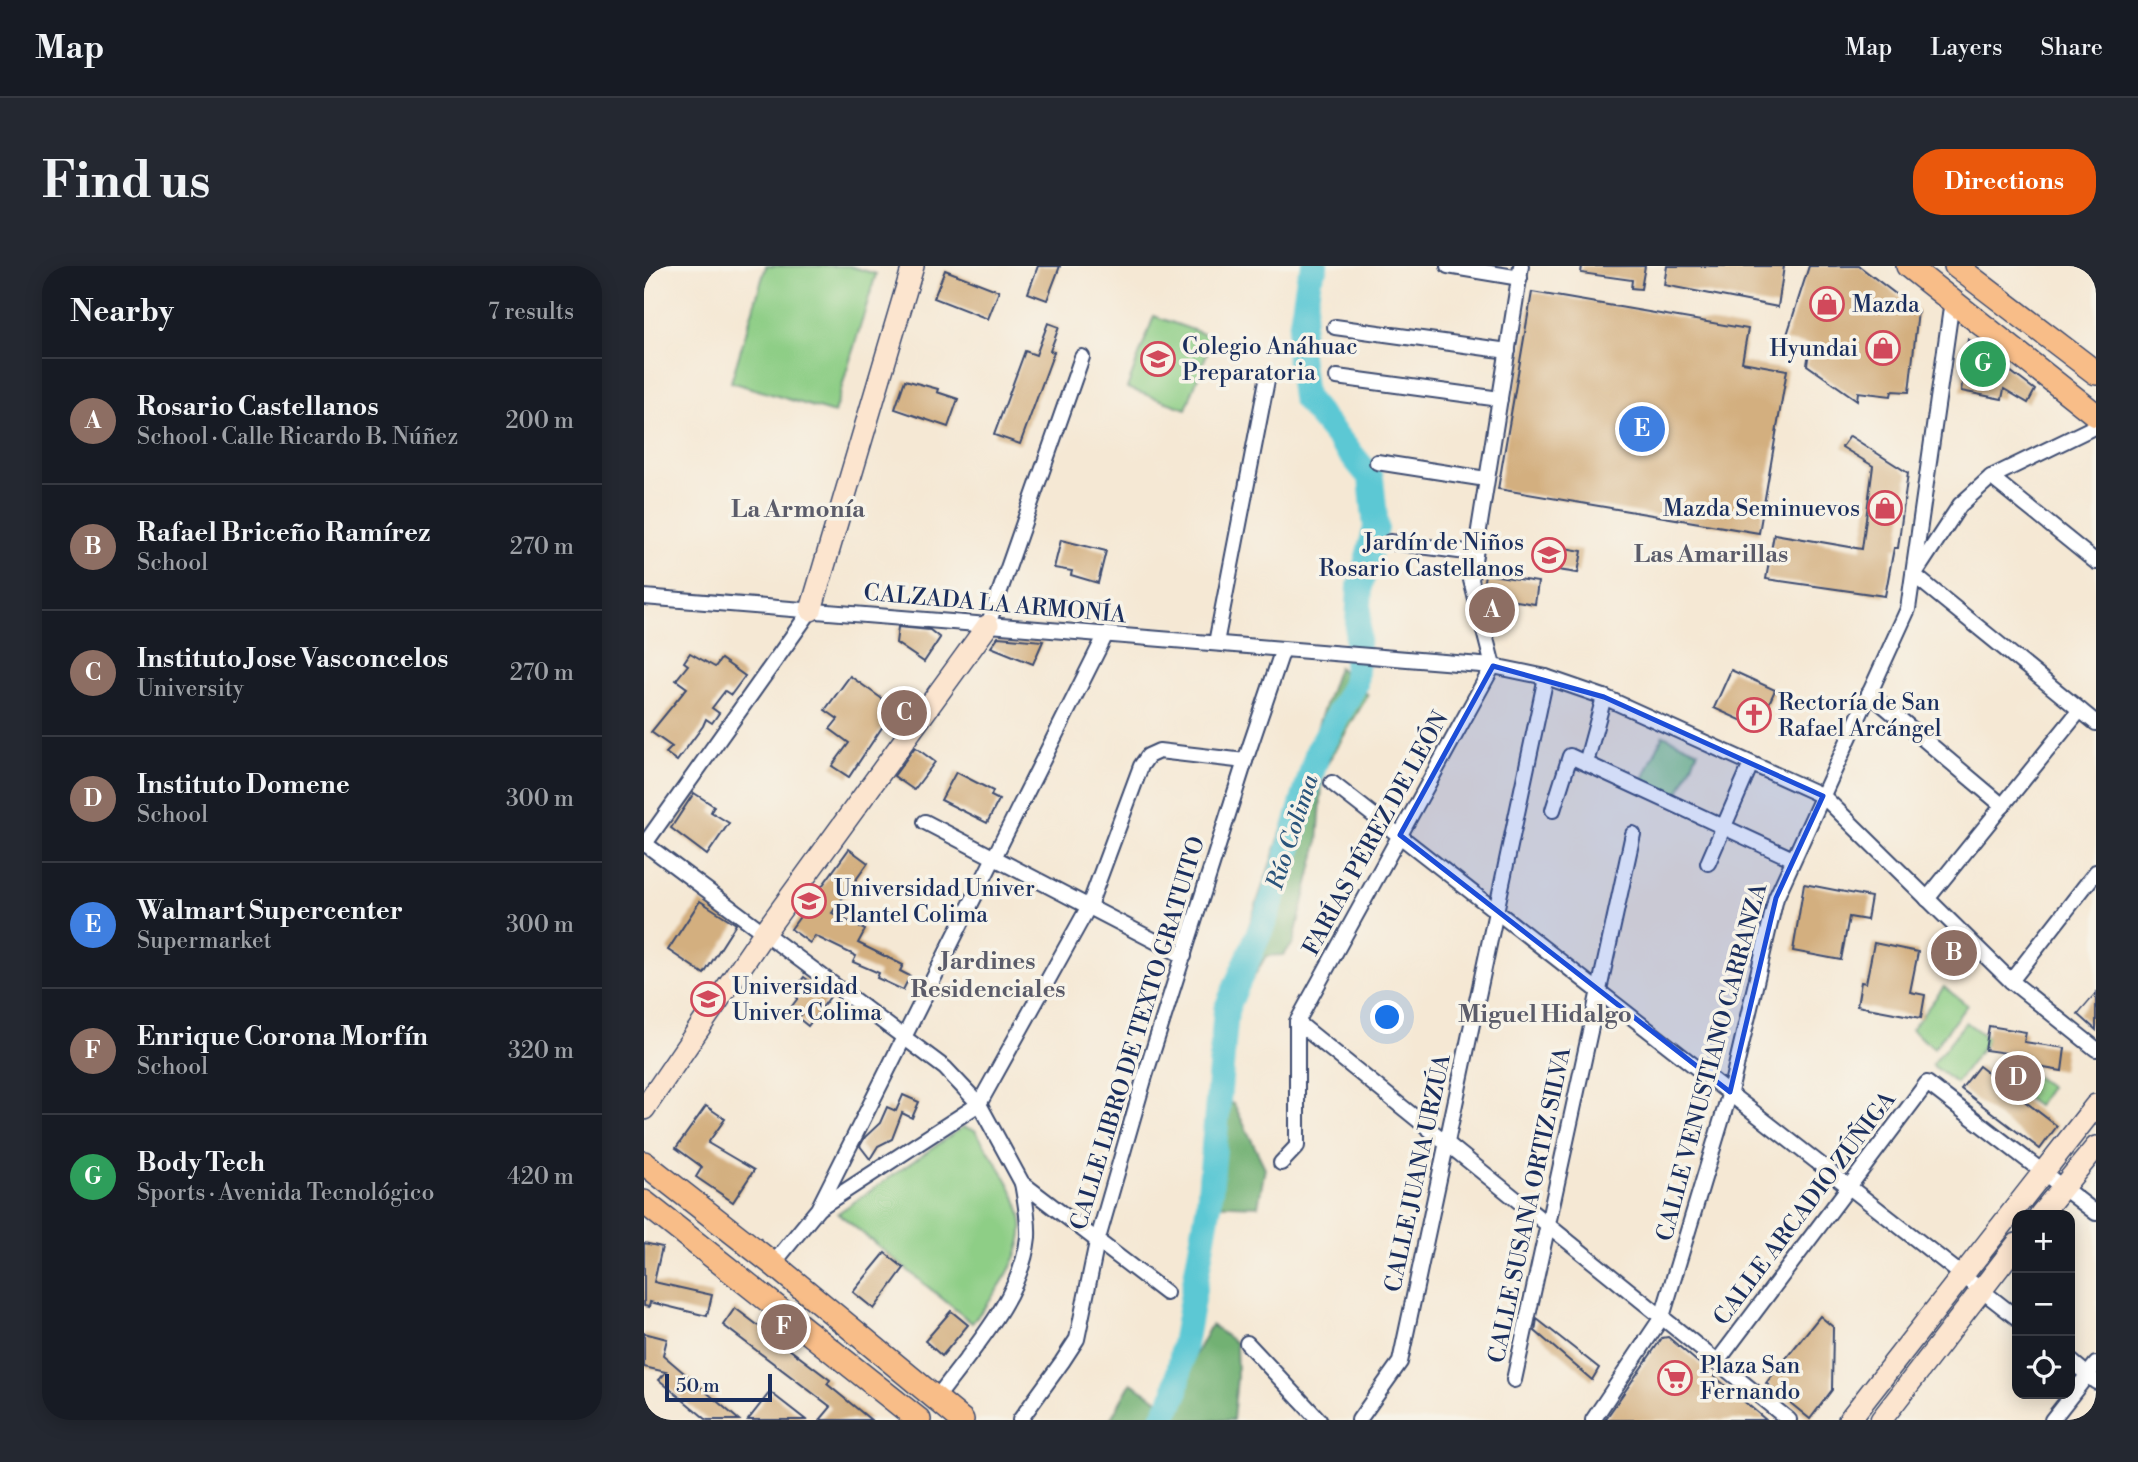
<!DOCTYPE html>
<html lang="en">
<head>
<meta charset="utf-8">
<style>
  :root { --surface:#171b24; --page:#242831; --text:#f1f3f6; --muted:#9ea1a6; --line:#363941; --accent:#ea580c }
  body { margin:0; font-family:"Libre Bodoni",serif; background:var(--page); color:var(--text) }
  .controls { position:absolute; right:21px; bottom:21px; display:grid; overflow:hidden; border-radius:14px; box-shadow:0 4px 18px #0003 }
  .controls button { width:63px; height:63px; display:grid; place-items:center; padding:0; border:0; border-bottom:2px solid var(--line); background:var(--surface); color:var(--text); font:35px sans-serif }
  .scale { position:absolute; left:21px; bottom:18px; width:107px; box-sizing:border-box; padding-left:7px; border:4px solid #1b2f5e; border-top:0; font-size:19px; line-height:24px; white-space:nowrap; color:#1b2f5e; -webkit-text-stroke:5px #f7f3e8; paint-order:stroke }
  .you { position:absolute; left:744px; top:752px; width:24px; height:24px; margin:-18px; border:5px solid #fff; border-radius:50%; background:#1a73e8; box-shadow:0 0 0 10px #1a73e833 }
  .badge { display:grid; place-items:center; width:46px; height:46px; border-radius:50%; background:var(--accent); color:#fff; font-size:23px; font-weight:700 }
  .pin { position:absolute; translate:-50% -50%; border:4px solid #fff; box-shadow:0 2px 7px #0006 }
  .list { margin:0; padding:0; list-style:none }
  h2 { display:flex; justify-content:space-between; align-items:center; height:91px; margin:0; padding:0 28px; font-size:30px }
  h2 small { font-size:23px; font-weight:400; color:var(--muted) }
  .list li { display:grid; grid-template-columns:46px 1fr auto; gap:21px; align-items:center; box-sizing:border-box; height:126px; padding:0 28px; border-top:2px solid var(--line) }
  .list b { display:block; font-size:26px; white-space:nowrap }
  .list p { margin:0; font-size:23px; white-space:nowrap; color:var(--muted) }
  .list em { font-size:23px; font-style:normal; color:var(--muted) }
  .icon { flex:none; width:38px; height:38px; fill:none; stroke:currentColor; stroke-width:2; stroke-linecap:round; stroke-linejoin:round }
  .map { position:relative; flex:none; width:1452px; height:1154px; overflow:hidden; border-radius:28px }
  header { display:flex; align-items:center; gap:42px; box-sizing:border-box; height:98px; padding:0 35px; background:var(--surface); border-bottom:2px solid var(--line) }
  header strong { font-size:33px }
  nav { display:flex; gap:38px; margin-inline-start:auto; font-size:24px }
  .intro { display:flex; align-items:center; justify-content:space-between; box-sizing:border-box; height:168px; padding:0 42px }
  h1 { margin:0; font-size:49px }
  .button { padding:18px 32px; border-radius:28px; background:var(--accent); color:#fff; font-size:24px; font-weight:700 }
  main { display:flex; gap:42px; padding:0 42px }
  aside { flex:1; background:var(--surface); border-radius:28px; box-shadow:0 4px 18px #0003 }
  .map>svg:first-child { display:block }
  .green { fill:#8ece86; stroke:#547e72; stroke-width:2 }
  .forest { fill:#72b173; stroke:#467068; stroke-width:2 }
  .lines { fill:none; stroke-linecap:round; stroke-linejoin:round }
  .river { stroke:#5cc8d4; stroke-width:26 }
  .building { fill:#d3af7f }
  .street-casing { stroke:#3c4b70; stroke-width:18 }
  .secondary-casing { stroke:#3c4b70; stroke-width:24 }
  .primary-casing { stroke:#3c4b70; stroke-width:26 }
  .street { stroke:#fff; stroke-width:14 }
  .secondary { stroke:#fce5cf; stroke-width:21 }
  .primary { stroke:#f8bd88; stroke-width:23 }
  .marked { fill:#1d4ed8; fill-opacity:0.2; stroke:#1d4ed8; stroke-width:5; stroke-linejoin:round }
  .labels { text-anchor:middle; stroke-width:7; stroke-linejoin:round; paint-order:stroke }
  .poi-label { font-size:23px; fill:#1b2f5e; stroke:#f7f3e8; text-anchor:start }
  .street-label { font-size:23px; fill:#1b2f5e; stroke:#f7f3e8 }
  .neighbourhood-label { font-size:24px; font-weight:bold; fill:#5b5c6a; stroke:#f7f3e8 }
  .water-label { font-size:24px; font-style:italic; fill:#2b557c; stroke:#f7f3e8 }
</style>
</head>
<body>
<header>
<strong>Map</strong>
<nav><a>Map</a><a>Layers</a><a>Share</a></nav>
</header>
<div class="intro"><h1>Find us</h1><a class="button">Directions</a></div>
<main>
<aside>
<h2>Nearby<small>7 results</small></h2>
<ul class="list">
<li><span class="badge" style="background:#8d6e63">A</span><div><b>Rosario Castellanos</b><p>School · Calle Ricardo B. Núñez</p></div><em>200 m</em></li>
<li><span class="badge" style="background:#8d6e63">B</span><div><b>Rafael Briceño Ramírez</b><p>School</p></div><em>270 m</em></li>
<li><span class="badge" style="background:#8d6e63">C</span><div><b>Instituto Jose Vasconcelos</b><p>University</p></div><em>270 m</em></li>
<li><span class="badge" style="background:#8d6e63">D</span><div><b>Instituto Domene</b><p>School</p></div><em>300 m</em></li>
<li><span class="badge" style="background:#3f7fe0">E</span><div><b>Walmart Supercenter</b><p>Supermarket</p></div><em>300 m</em></li>
<li><span class="badge" style="background:#8d6e63">F</span><div><b>Enrique Corona Morfín</b><p>School</p></div><em>320 m</em></li>
<li><span class="badge" style="background:#2e9e5b">G</span><div><b>Body Tech</b><p>Sports · Avenida Tecnológico</p></div><em>420 m</em></li>
</ul>
</aside>
<div class="map">
<svg width="1452" height="1154" viewBox="0 0 1452 1154">
  <rect width="100%" height="100%" fill="#f7f3e8"/>
  <filter id="ink" filterUnits="userSpaceOnUse"><feTurbulence type="fractalNoise" baseFrequency=".0143" numOctaves="2"/><feDisplacementMap in="SourceGraphic" scale="14" xChannelSelector="R" yChannelSelector="G"/><feConvolveMatrix kernelMatrix="1 2 1 2 8 2 1 2 1" color-interpolation-filters="sRGB"/></filter>
  <filter id="wash" filterUnits="userSpaceOnUse"><feTurbulence type="fractalNoise" baseFrequency=".00686" numOctaves="4" result="noise"/><feDisplacementMap in="SourceGraphic" scale="28" xChannelSelector="R" yChannelSelector="G"/><feGaussianBlur stdDeviation="1.57" result="paint"/><feColorMatrix in="noise" values="0 0 0 0 0 0 0 0 0 0 0 0 0 0 0 0 0 1.4 0 .05"/><feComposite in="paint" operator="in"/></filter>
  <g filter="url(#wash)">
    <rect width="100%" height="100%" fill="#f5e8d4"/>
    <g class="green">
      <path d="M122,0H205L232,8L190,147L87,116Z"/>
      <path d="M510,50L569,71L542,143L483,122Z"/>
      <path d="M1019,469L1054,485L1032,533L997,518Z"/>
      <path d="M1300,721L1323,739L1290,782L1267,764Z"/>
      <path d="M1322,756L1345,773L1312,817L1288,799Z"/>
      <path d="M1366,792L1406,821L1393,840L1352,811Z"/>
      <path d="M319,861L331,864C348,892 374,922 378,956C382,990 348,1032 328,1057L194,947Z"/>
    </g>
    <g class="forest">
      <path d="M694,401L724,429L679,505L674,577L649,678L639,689L622,690L602,724H583Z"/>
      <path d="M563,831L590,838L621,902L614,940L560,938L554,930Z"/>
      <path d="M567,1059L592,1077L593,1111L589,1154H466L487,1117L531,1144L551,1089Z"/>
    </g>
    <g class="lines">
      <path class="river" d="M518,1154L531,1129L565,938L582,744L621,653L641,597L674,485L711,418L716,320L732,262L727,212L660,131L654,81L665,12L671,0"/>
    </g>
    <g id="blocks">
      <g class="building">
        <path d="M394,0H416L403,34L384,27Z"/>
        <path d="M938,0H1001L997,23L987,22L988,14L937,7Z"/>
        <path d="M1023,0H1140L1134,41L1020,19Z"/>
        <path d="M1165,0H1215L1274,45L1265,126L1248,125L1247,130L1214,126L1213,134L1163,99L1166,79L1141,75Z"/>
        <path d="M301,4L355,25L344,53L290,32Z"/>
        <path d="M888,26L1104,63L1098,96L1143,104L1115,267L854,223Z"/>
        <path d="M404,57L415,61L406,85L410,86L376,178L350,169L381,85L392,89Z"/>
        <path d="M1324,73L1391,124L1384,137L1360,123L1358,133L1317,125Z"/>
        <path d="M261,114L294,123L293,126L314,133L304,161L251,143Z"/>
        <path d="M1206,170L1264,207L1254,282H1250L1241,330L1122,313L1130,268L1218,283L1229,200L1198,181Z"/>
        <path d="M417,274L462,285L454,317L427,309L428,305L410,302Z"/>
        <path d="M898,278L938,285L934,307L894,301Z"/>
        <path d="M841,308L894,316L891,338L841,330L839,321Z"/>
        <path d="M254,361L286,364L296,372L280,396L252,377Z"/>
        <path d="M354,371L399,375L389,398L347,381Z"/>
        <path d="M46,387L71,401L77,393L101,410L87,429L81,425L68,442L75,447L68,457L62,453L59,460L33,495L22,487L28,481L7,466L43,422L32,414L44,399L40,396Z"/>
        <path d="M1087,404L1131,424L1114,462L1070,442Z"/>
        <path d="M206,410L251,442L205,511L188,500L205,477L186,463L194,453L181,444Z"/>
        <path d="M271,481L291,496L270,524L250,510Z"/>
        <path d="M312,506L349,525L347,530L355,534L343,557L297,534Z"/>
        <path d="M50,527L70,540L67,546L85,557L63,589L27,562Z"/>
        <path d="M205,583L224,597L188,647L221,664L214,677L259,699L256,705L266,710L259,724L233,712L235,707L209,696L212,690L171,670L166,677L147,663Z"/>
        <path d="M1160,618L1227,631L1223,654L1205,651L1197,694L1149,685Z"/>
        <path d="M56,635L92,658L60,708L24,684Z"/>
        <path d="M1230,677L1274,686L1266,726L1281,729L1277,752L1213,740L1217,716L1222,717Z"/>
        <path d="M160,711L186,731L164,760L154,752L158,748L148,740L154,732L148,727Z"/>
        <path d="M1452,727V764L1434,748Z"/>
        <path d="M1345,760L1382,766L1380,776L1421,782L1418,805L1375,798L1377,789L1341,784Z"/>
        <path d="M1335,800L1413,860L1396,883L1317,823Z"/>
        <path d="M259,829L275,836L268,852L258,847L248,873L234,880L226,893L216,880L221,871L236,857L243,841L252,845Z"/>
        <path d="M62,840L81,853L64,877L110,904L89,936L52,911L58,901L32,882Z"/>
        <path d="M0,977L18,981L10,1016L68,1029L63,1050L6,1036L5,1041L0,1040Z"/>
        <path d="M241,987L260,1002L230,1043L209,1026Z"/>
        <path d="M91,1042L186,1114L183,1118L227,1154H176L187,1141L79,1059Z"/>
        <path d="M307,1045L324,1059L298,1090L281,1075Z"/>
        <path d="M1176,1050L1189,1061L1188,1124L1166,1153L1122,1117Z"/>
        <path d="M893,1053L955,1102L948,1114L891,1065Z"/>
        <path d="M0,1067L23,1073L19,1089L95,1154H63L15,1114L22,1106L0,1101Z"/>
        <path d="M1024,1071L1122,1154H961L1018,1072Z"/>
        <path d="M126,1126L162,1154H104Z"/>
      </g>
    </g>
  </g>
  <g filter="url(#ink)">
    <use href="#blocks" fill-opacity="0" stroke="#3c4b70" stroke-width="2"/>
    <g class="lines">
      <g class="street-casing">
        <g id="street">
          <path d="M804,0L876,12"/>
          <path d="M691,61L864,85"/>
          <path d="M693,111L856,133"/>
          <path d="M1452,160L1347,211L1316,239L1270,309L1452,457"/>
          <path d="M733,196L842,213"/>
          <path d="M1347,211L1452,296"/>
          <path d="M746,276L830,287"/>
          <path d="M0,331L849,400L902,411L960,431L1179,530L1367,715L1452,783"/>
          <path d="M344,359L438,91"/>
          <path d="M572,377L624,109"/>
          <path d="M1225,427L1359,540"/>
          <path d="M942,497L960,431"/>
          <path d="M688,517L1373,1052"/>
          <path d="M909,544L926,490L1149,593"/>
          <path d="M281,556L540,690"/>
          <path d="M0,577L301,802L335,838L378,917L522,1027"/>
          <path d="M0,579L167,344"/>
          <path d="M1064,597L1107,498"/>
          <path d="M1283,633L1436,444"/>
          <path d="M1367,715L1452,606"/>
          <path d="M653,756L1145,1154"/>
          <path d="M637,897L653,880V756L849,400L827,314L877,0"/>
          <path d="M175,942L335,838L445,640L497,500L504,490L515,485L601,495"/>
          <path d="M129,998L174,943L462,368"/>
          <path d="M603,1077L675,1154"/>
          <path d="M1426,1094L1452,1116"/>
          <path d="M1073,1096L1283,817L1452,947"/>
          <path d="M870,1114L989,568"/>
          <path d="M292,1133C327,1085 378,1031 384,971C385,953 381,934 378,917"/>
          <path d="M376,1154L418,1096L433,1073L453,976L501,810L601,495L639,383"/>
          <path d="M715,1154L756,1096L902,411"/>
          <path d="M949,1154L1018,1051L1086,826L1132,632L1264,343L1308,35"/>
          <path d="M1408,1154L1452,1098"/>
        </g>
      </g>
      <g class="secondary-casing">
        <g id="secondary">
          <path d="M167,344L269,0"/>
          <path d="M0,843L120,667L344,359"/>
          <path d="M1396,949L1452,881"/>
          <path d="M1205,1154L1452,839"/>
          <path d="M1237,1154L1373,978"/>
        </g>
      </g>
      <g class="primary-casing">
        <g id="primary">
          <path d="M1264,0L1452,149"/>
          <path d="M1312,0L1452,107"/>
          <path d="M0,897L129,998L318,1154"/>
          <path d="M0,936L275,1154"/>
        </g>
      </g>
      <use href="#street" class="street"/>
      <use href="#secondary" class="secondary"/>
      <use href="#primary" class="primary"/>
    </g>
  </g>
  <path class="marked" d="M849,400L960,431L1179,530L1132,632L1086,826L756,569Z"/>
  <defs>
    <g id="shop-ring" transform="scale(1.75)"><circle r="9.5" fill="#f7f3e8" stroke="#d1495b" stroke-width="1.5"/><path d="M-5-2.5h2.3a2.7 3.5 0 0 1 5.4 0H5L5.5 6h-11ZM-1.5-2.5h3a1.5 2.3 0 0 0-3 0Z" fill="#d1495b"/></g>
    <g id="school-ring" transform="scale(1.75)"><circle r="9.5" fill="#f7f3e8" stroke="#d1495b" stroke-width="1.5"/><path d="M0-5L7-2L0 1L-7-2ZM-4 1L0 2.5L4 1V4Q0 6-4 4Z" fill="#d1495b"/></g>
    <g id="church-ring" transform="scale(1.75)"><circle r="9.5" fill="#f7f3e8" stroke="#d1495b" stroke-width="1.5"/><path d="M-1.2-6h2.4v3.5h3.3v2.4h-3.3V6h-2.4V-.1h-3.3v-2.4h3.3Z" fill="#d1495b"/></g>
    <g id="university-ring" transform="scale(1.75)"><circle r="9.5" fill="#f7f3e8" stroke="#d1495b" stroke-width="1.5"/><path d="M0-5L7-2L0 1L-7-2ZM-4 1L0 2.5L4 1V4Q0 6-4 4Z" fill="#d1495b"/></g>
    <g id="supermarket-ring" transform="scale(1.75)"><circle r="9.5" fill="#f7f3e8" stroke="#d1495b" stroke-width="1.5"/><path d="M-6-5.5h2.5l.6 2H6L4.5 2H-2.5L-4.4-4H-6ZM-1.5 3.2a1.3 1.3 0 1 0 .1 0ZM3 3.2a1.3 1.3 0 1 0 .1 0Z" fill="#d1495b"/></g>
  </defs>
  <g fill-rule="evenodd">
    <use href="#shop-ring" x="1183" y="38"/>
    <use href="#shop-ring" x="1239" y="82"/>
    <use href="#school-ring" x="514" y="93"/>
    <use href="#shop-ring" x="1241" y="242"/>
    <use href="#school-ring" x="905" y="289"/>
    <use href="#church-ring" x="1110" y="449"/>
    <use href="#university-ring" x="165" y="635"/>
    <use href="#university-ring" x="64" y="733"/>
    <use href="#supermarket-ring" x="1031" y="1112"/>
  </g>
  <g class="labels">
    <g class="poi-label">
      <text x="1208" y="46">Mazda</text>
      <text x="538" y="88">Colegio Anáhuac<tspan x="538" dy="26">Preparatoria</tspan></text>
      <text x="1214" y="90" text-anchor="end">Hyundai</text>
      <text x="1216" y="250" text-anchor="end">Mazda Seminuevos</text>
      <text x="880" y="284" text-anchor="end">Jardín de Niños<tspan x="880" dy="26">Rosario Castellanos</tspan></text>
      <text x="1134" y="444">Rectoría de San<tspan x="1134" dy="26">Rafael Arcángel</tspan></text>
      <text x="190" y="630">Universidad Univer<tspan x="190" dy="26">Plantel Colima</tspan></text>
      <text x="88" y="728">Universidad<tspan x="88" dy="26">Univer Colima</tspan></text>
      <text x="1056" y="1107">Plaza San<tspan x="1056" dy="26">Fernando</tspan></text>
    </g>
    <g class="street-label">
      <text transform="translate(351 337) rotate(5)" y="8">CALZADA LA ARMONÍA</text>
      <text transform="translate(731 567) rotate(-61)" y="8">FARÍAS PÉREZ DE LEÓN</text>
      <text transform="translate(493 767) rotate(-73)" y="8">CALLE LIBRO DE TEXTO GRATUITO</text>
      <text transform="translate(1067 796) rotate(-75)" y="8">CALLE VENUSTIANO CARRANZA</text>
      <text transform="translate(773 907) rotate(-78)" y="8">CALLE JUANA URZÚA</text>
      <text transform="translate(885 939) rotate(-78)" y="8">CALLE SUSANA ORTIZ SILVA</text>
      <text transform="translate(1160 942) rotate(-53)" y="8">CALLE ARCADIO ZÚÑIGA</text>
    </g>
    <g class="neighbourhood-label">
      <text x="154" y="251">La Armonía</text>
      <text x="1067" y="296">Las Amarillas</text>
      <text x="344" y="703">Jardines<tspan x="344" dy="28">Residenciales</tspan></text>
      <text x="901" y="756">Miguel Hidalgo</text>
    </g>
    <g class="water-label">
      <text transform="translate(648 566) rotate(-72)" y="8">Río Colima</text>
    </g>
  </g>
</svg>
<div class="controls">
<button>+</button>
<button>−</button>
<button><svg class="icon" aria-label="locate" viewBox="0 0 24 24"><circle cx="12" cy="12" r="6"/><path d="M12 2v4M12 18v4M2 12h4M18 12h4"/></svg></button>
</div>
<div class="scale">50 m</div>
<div class="you"></div>
<div class="pin badge" style="left:848px;top:344px;background:#8d6e63">A</div>
<div class="pin badge" style="left:1310px;top:687px;background:#8d6e63">B</div>
<div class="pin badge" style="left:260px;top:447px;background:#8d6e63">C</div>
<div class="pin badge" style="left:1374px;top:812px;background:#8d6e63">D</div>
<div class="pin badge" style="left:998px;top:163px;background:#3f7fe0">E</div>
<div class="pin badge" style="left:140px;top:1061px;background:#8d6e63">F</div>
<div class="pin badge" style="left:1339px;top:98px;background:#2e9e5b">G</div>
</div>
</main>
</body>
</html>
